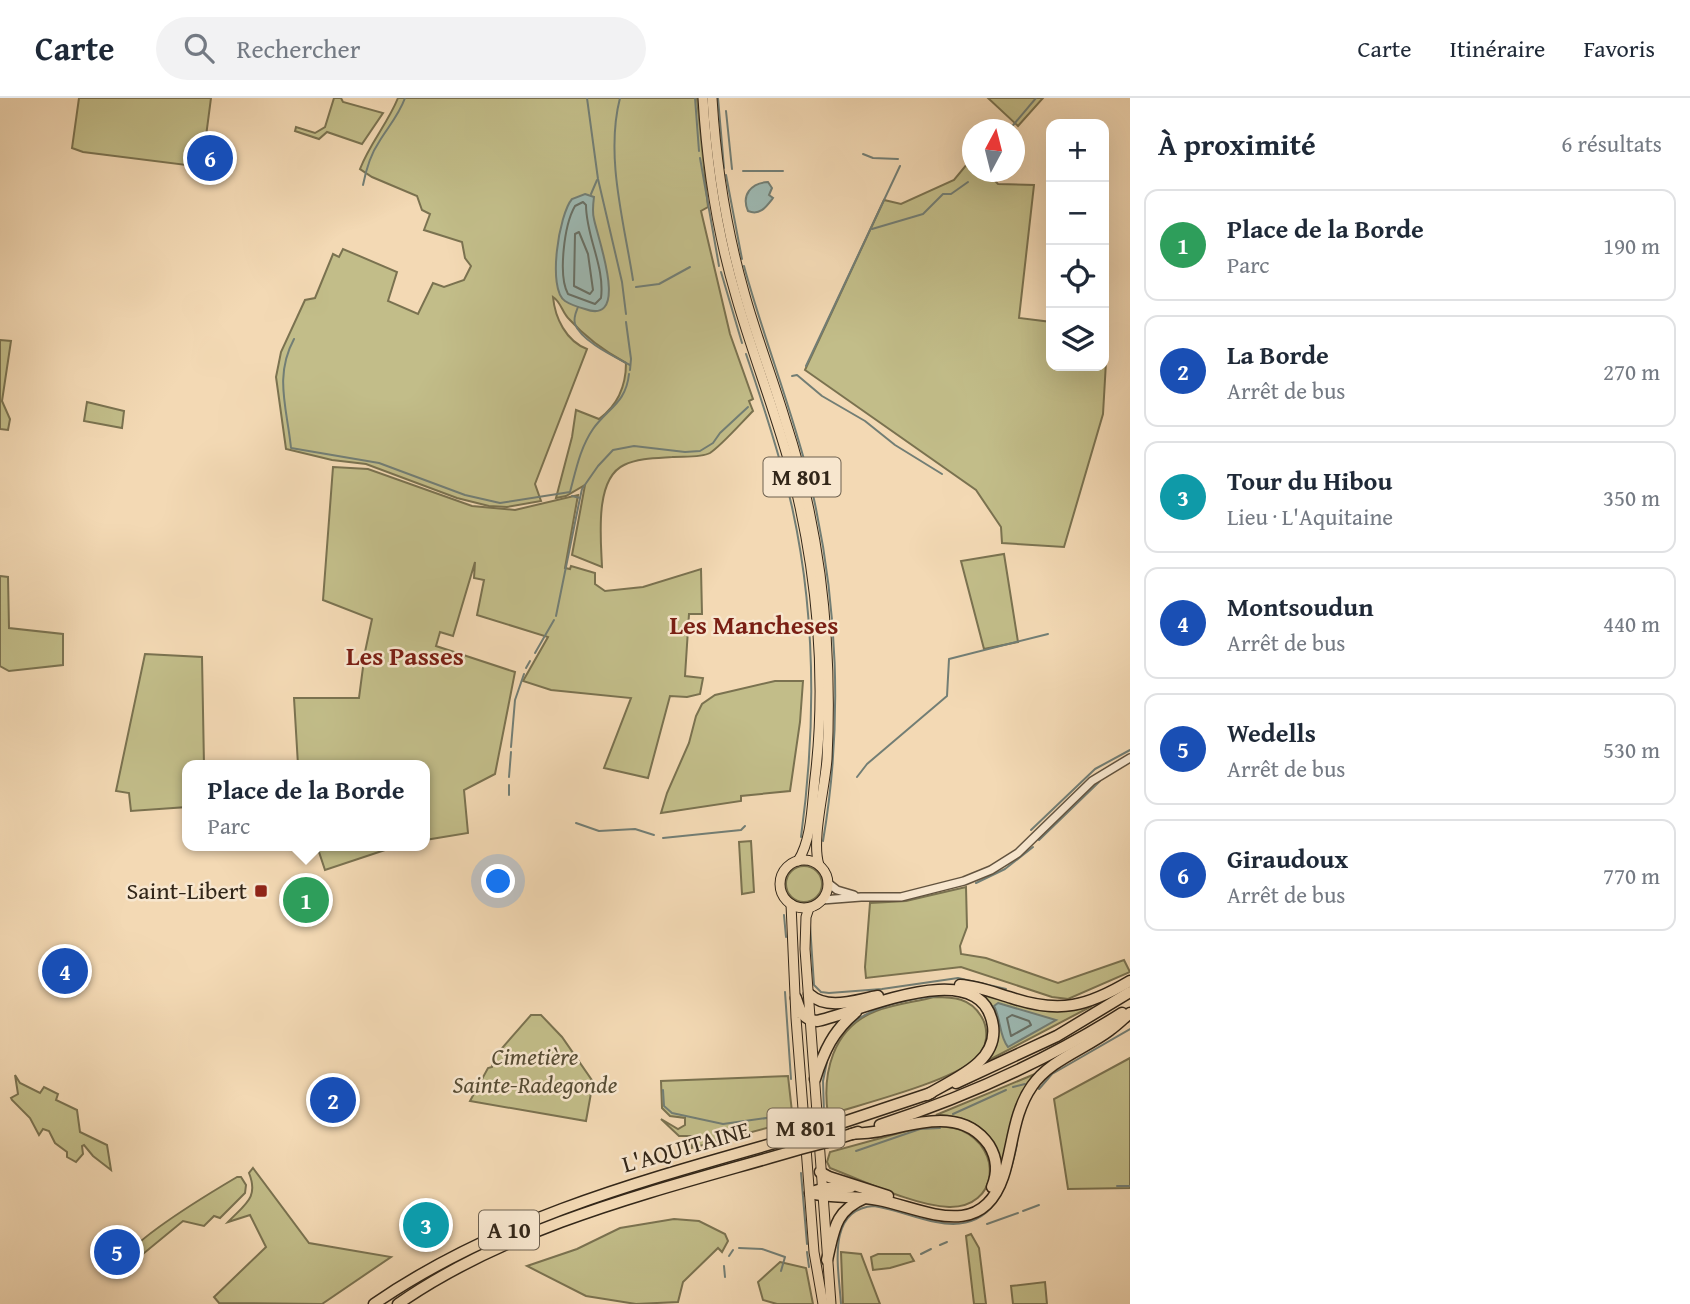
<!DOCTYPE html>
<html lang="fr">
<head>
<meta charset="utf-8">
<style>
  :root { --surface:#fff; --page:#f2f2f3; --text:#1f2937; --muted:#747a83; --line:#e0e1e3; --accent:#8f2418 }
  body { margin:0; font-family:"Gentium Book Plus",serif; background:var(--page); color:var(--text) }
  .controls { position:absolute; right:21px; top:21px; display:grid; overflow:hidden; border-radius:14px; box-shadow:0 7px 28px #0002 }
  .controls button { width:63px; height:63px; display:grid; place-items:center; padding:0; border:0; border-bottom:2px solid var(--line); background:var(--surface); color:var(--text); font:35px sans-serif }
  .compass { position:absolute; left:962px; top:21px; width:63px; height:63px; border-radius:50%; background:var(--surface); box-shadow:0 7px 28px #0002; rotate:7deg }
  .you { position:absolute; left:499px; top:784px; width:24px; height:24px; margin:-18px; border:5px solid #fff; border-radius:50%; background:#1a73e8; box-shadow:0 0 0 10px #1a73e833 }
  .badge { display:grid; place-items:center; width:46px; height:46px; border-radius:50%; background:var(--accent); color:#fff; font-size:23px; font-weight:700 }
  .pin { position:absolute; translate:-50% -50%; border:4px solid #fff; box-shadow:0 2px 7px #0006 }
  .popup { position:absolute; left:182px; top:662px; width:248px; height:91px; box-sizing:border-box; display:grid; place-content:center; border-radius:14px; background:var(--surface); filter:drop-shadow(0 2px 5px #0005); font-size:23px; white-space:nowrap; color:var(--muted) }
  .popup b { font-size:26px; color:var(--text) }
  .popup::after { content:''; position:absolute; left:50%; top:100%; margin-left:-14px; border:14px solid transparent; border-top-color:var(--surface) }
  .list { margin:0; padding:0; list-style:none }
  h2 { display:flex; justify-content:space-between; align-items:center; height:91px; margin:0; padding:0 28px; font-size:30px }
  h2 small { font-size:23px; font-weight:400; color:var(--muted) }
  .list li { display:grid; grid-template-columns:46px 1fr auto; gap:21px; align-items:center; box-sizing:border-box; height:112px; margin:0 14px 14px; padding:0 14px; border:2px solid var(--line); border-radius:14px }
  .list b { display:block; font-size:26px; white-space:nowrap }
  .list p { margin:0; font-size:23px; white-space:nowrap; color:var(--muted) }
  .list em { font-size:23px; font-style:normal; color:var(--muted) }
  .icon { flex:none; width:38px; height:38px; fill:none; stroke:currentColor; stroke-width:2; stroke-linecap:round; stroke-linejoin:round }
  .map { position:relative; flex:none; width:1130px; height:1206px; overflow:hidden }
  header { display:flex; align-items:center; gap:42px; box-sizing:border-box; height:98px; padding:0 35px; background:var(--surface); border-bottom:2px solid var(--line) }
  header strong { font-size:33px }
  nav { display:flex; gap:38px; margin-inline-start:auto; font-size:24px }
  .search { width:490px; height:63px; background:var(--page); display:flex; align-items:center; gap:18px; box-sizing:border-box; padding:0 24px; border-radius:38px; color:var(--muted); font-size:26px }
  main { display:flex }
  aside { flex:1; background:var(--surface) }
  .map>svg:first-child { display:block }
  .green { fill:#c2bd89; stroke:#7a7250; stroke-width:2 }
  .water { fill:#9db9b3; stroke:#727e75; stroke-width:2 }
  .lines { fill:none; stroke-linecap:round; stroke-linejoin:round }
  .shore { stroke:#687066; stroke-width:2 }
  .stream { stroke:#727e75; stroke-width:2 }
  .minor-casing { stroke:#62533f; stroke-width:10 }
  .major-casing { stroke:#322618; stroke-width:11 }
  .highway-casing { stroke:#322618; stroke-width:13 }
  .minor { stroke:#f7e6ce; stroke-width:7 }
  .major { stroke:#f3d9b4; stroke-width:9 }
  .highway { stroke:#f3d9b4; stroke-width:10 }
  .highway-bridge-casing { stroke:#322618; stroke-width:13; stroke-linecap:butt }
  .highway-bridge { stroke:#f3d9b4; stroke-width:10 }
  .poi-dot { fill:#8f2418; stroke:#f7e6ce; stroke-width:2.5 }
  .labels { text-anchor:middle; stroke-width:5; stroke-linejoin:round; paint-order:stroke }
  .shield { fill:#f7e6ce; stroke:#6d604f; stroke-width:2 }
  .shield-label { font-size:23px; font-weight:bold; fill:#322618 }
  .poi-label { font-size:24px; fill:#322618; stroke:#f7e6ce; text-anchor:end }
  .park-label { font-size:24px; font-style:italic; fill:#564c34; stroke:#f7e6ce }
  .street-label { font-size:24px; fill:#322618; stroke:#f7e6ce }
  .neighbourhood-label { font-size:26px; font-weight:bold; fill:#7a1f14; stroke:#f7e6ce }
</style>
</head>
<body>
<header>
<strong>Carte</strong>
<div class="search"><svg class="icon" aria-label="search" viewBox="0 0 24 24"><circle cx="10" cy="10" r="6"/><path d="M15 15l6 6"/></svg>Rechercher</div>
<nav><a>Carte</a><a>Itinéraire</a><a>Favoris</a></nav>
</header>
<main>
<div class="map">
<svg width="1130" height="1206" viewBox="0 0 1130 1206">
  <rect width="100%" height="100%" fill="#f3d9b4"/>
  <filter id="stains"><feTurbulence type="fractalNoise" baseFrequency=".00286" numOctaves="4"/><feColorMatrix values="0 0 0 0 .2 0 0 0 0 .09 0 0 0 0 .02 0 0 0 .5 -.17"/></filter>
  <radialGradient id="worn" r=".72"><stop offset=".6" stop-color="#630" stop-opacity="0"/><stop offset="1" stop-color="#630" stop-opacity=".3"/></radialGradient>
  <g class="green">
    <path d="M79,0H211L202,69L83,54L72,50Z"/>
    <path d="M334,0H341L343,4L383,15L362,46L327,34L319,41L295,33L296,29L315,35L325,29Z"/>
    <path d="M398,0H697L708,109L701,113L730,236L753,301L749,303L753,313C742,324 722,347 710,355C701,360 682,358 672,359C657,360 638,360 624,367C594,381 601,442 602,469L572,457L585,387L566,398L556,400L572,339L576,312L599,321C618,307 626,289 626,265C604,253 586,240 569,221C562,214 561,204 553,199C555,220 566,243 587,251L535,386L541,403L507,409L489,408L457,400L366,366L332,362L286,351L276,279L281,254L305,202L315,200L333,156L339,159L343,151L397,174L388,203L418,216L433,185L444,189L464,182L471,168L465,160L462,144L424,132L430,116L422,112L417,98L372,79L360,71C370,45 388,25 398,0Z"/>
    <path d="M988,0H1043L1018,28Z"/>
    <path d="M972,60V74H987L998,86L1034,87L1019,220L1051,224V268H1104V229H1108L1103,316L1064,449L1002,445L1001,429L976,392L805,272L884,102L901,106L954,82Z"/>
    <path d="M0,242L11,243L2,303L10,321L8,332L0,331Z"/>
    <path d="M87,304L124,313L122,330L84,323Z"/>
    <path d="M333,369L368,371L472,408L515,412L578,397L565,470L570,471L571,468L595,475V486L605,493L643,489L701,471L702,516H689L685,578L703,580L700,596L687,599L670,598L648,680L604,670L631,600L551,592L523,583L548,539L477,517L484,482L474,480L475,464L453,538L440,534L436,548L515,574L495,676L464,692L468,735L425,742V667H298L294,600H359L365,554L372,521L323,502Z"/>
    <path d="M1004,456L1018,544L984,551L961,463Z"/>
    <path d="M0,478L8,479L9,530L63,536V567L9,573L0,568Z"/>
    <path d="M145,556L202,559L204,667H187V709L131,713L129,695L116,693Z"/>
    <path d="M775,583H803L800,624L790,693L741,698V703L661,715L667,695L689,645L696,618L702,606L715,597Z"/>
    <path d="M751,743L754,794L742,796L739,744Z"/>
    <path d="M317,748H397L325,772Z"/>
    <circle cx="804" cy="786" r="18"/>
    <path d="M318,785L327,809L289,816L286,795Z"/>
    <path d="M966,789L967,829L960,848L961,856L986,860L1058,885L1124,862L1130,874L1068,901L1052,899L961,869L866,880L865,869L870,805L906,803Z"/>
    <path d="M970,892C1021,903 1036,923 1092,908L987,963L993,952L997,938Z"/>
    <path d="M934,899C954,899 970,900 981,918C990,932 987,952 975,962C946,985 865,1005 828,1017C822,976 832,930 876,913C895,906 915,904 934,899Z"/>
    <path d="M531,917H541L562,939L598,991L591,995L586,1023L470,1003L488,970L492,969V963L496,957Z"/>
    <path d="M1130,960V1090L1068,1091L1054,1001Z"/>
    <path d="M1035,976L1021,998L1001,1068C994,1032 972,1018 936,1017Z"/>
    <path d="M15,977L20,985L40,995L44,989L58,996L56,1002L77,1012L80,1034L107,1047L111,1072L93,1058L84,1047L82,1048L83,1056L76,1064L67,1059V1054L55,1045L49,1033L43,1031L39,1037L30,1020L12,1002L11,1000L18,996Z"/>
    <path d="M788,978L793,1023L692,1050V1038H679L661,1021L678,1031L685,1027V1020L670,1018L662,1010L661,983Z"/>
    <path d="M940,1028C947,1029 955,1030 961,1032C1004,1051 998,1110 949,1109C915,1108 864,1083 830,1070L827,1064L830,1054L914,1031Z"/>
    <path d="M253,1070L309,1145L391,1159L322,1206L219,1205L214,1199L266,1149L250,1117L228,1124C245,1106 259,1100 249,1075Z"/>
    <path d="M237,1079H241L246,1087L245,1095L220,1120L214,1118L204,1128L183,1123L132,1165L122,1163C137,1138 210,1095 237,1079Z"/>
    <path d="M674,1121L699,1123L725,1136L728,1143L722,1154L718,1150L683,1184L678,1204L636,1206L586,1198L527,1168L577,1151L620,1130Z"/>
    <path d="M971,1136L979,1150L986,1206H974L966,1138Z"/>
    <path d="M841,1154L861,1156L880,1206H843Z"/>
    <path d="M878,1156H910L914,1163L890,1170L873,1172L871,1159Z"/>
    <path d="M780,1164L806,1170L813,1206H777L763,1202L758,1184Z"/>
    <path d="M1045,1184L1047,1206H1013L1011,1188Z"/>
  </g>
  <g class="water">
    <path d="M768,84L772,90L769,97L773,100C766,109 760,118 748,113C741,97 751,85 768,84Z"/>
    <path d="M585,96L594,99C593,107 592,114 594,121C597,138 631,228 585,211C578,209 571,207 565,203C547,191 559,116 572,101Z"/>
    <path d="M998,905L1056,922L1008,949C999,938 1001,921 994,908Z"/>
  </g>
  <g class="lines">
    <g class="shore">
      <path d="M583,104L586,107C586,139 605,168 601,200L595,206L568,196C558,178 564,127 575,108Z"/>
      <path d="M579,134L588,156L593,192L590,196L574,188L575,136Z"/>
      <path d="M1012,917L1029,923L1031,927L1011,938L1007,920Z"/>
    </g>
    <g class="stream">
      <path d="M587,0L598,81L622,184L626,216"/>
      <path d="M620,0C605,58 624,124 633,182"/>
      <path d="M695,0L699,53"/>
      <path d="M718,0L724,70"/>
      <path d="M726,13L732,71"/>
      <path d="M1009,32L1036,0"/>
      <path d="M863,56L873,60L898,61"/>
      <path d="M700,60L719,168"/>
      <path d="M743,73H783"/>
      <path d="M726,77L742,161"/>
      <path d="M363,87C366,72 370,57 379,44C388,29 399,17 405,0"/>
      <path d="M591,96L597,82"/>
      <path d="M872,131L923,116L943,96H951L968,84"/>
      <path d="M744,168C764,242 793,313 811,388C838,504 843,626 823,743"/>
      <path d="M721,174L742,245"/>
      <path d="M636,189L659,186L690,169"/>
      <path d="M578,209C576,214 573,220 575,226C581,243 615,259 630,267"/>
      <path d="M626,224L631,261L630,272"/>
      <path d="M294,241C274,278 287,310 291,350L379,365L465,397L500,405L570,394C576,372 580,350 593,331C608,310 626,305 629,276"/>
      <path d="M746,256C763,306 780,357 792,409C816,518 816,629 801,739"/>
      <path d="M806,268L900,68"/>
      <path d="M792,278L797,277L822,298L865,323L895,347L942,376"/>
      <path d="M580,400L582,391L598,368L613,352L634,348L685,354L700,353L713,345L720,335L748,309"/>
      <path d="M556,518L580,400L572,398"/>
      <path d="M535,555L554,522"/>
      <path d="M526,570L530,563"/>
      <path d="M511,649L515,602L524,576"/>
      <path d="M509,679L511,654"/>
      <path d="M857,679L867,666L947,598L949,561L1048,536"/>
      <path d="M509,687V697"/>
      <path d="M576,725L599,733L635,731L654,737"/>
      <path d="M1031,732L1095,671L1130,652"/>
      <path d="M663,740L741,732L745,728"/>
      <path d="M1039,742L1100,683"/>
      <path d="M976,785L1005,771L1033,749"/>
      <path d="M784,817L786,839"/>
      <path d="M810,827L814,887L821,894L829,895L882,891L958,880L1006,891"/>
      <path d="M785,894L791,981"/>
      <path d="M844,933C866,909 906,901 938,898"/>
      <path d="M1013,989L1025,986"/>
      <path d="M1039,991L1052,976L1130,931"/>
      <path d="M663,992L664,1008L672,1015L723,1026L781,1018"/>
      <path d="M824,1015L823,983L828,959"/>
      <path d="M953,1016L1006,992"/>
      <path d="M856,1053L920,1031L940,1030"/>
      <path d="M801,1075L807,1146"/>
      <path d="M1117,1088H1130"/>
      <path d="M1023,1113L1039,1107"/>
      <path d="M987,1126L1018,1115"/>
      <path d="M940,1147L947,1144"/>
      <path d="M739,1150L762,1151L785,1159L781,1173"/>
      <path d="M807,1154L809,1169"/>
      <path d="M921,1156L931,1151"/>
      <path d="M729,1158L733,1152"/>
      <path d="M724,1168L725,1179"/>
      <path d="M841,1206C839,1172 825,1111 874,1108C895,1111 915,1120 936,1124C993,1136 1008,1090 1017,1046"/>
    </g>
    <g class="minor-casing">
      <g id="minor">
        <path d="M828,785L837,792L854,797"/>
        <path d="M822,802L861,799H901L964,783L991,772L1018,755L1092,683L1130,660"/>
      </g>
    </g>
    <g class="major-casing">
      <g id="major">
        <path d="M703,0C707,67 717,134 736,198C753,258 776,315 792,375C817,473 827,580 815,680C812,706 812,741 798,763"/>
        <path d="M712,0C716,66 726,130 744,194C756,238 773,281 786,325C802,374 813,425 820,476C828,537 830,600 827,661C825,690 811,742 819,767"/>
        <circle cx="804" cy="786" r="24"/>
        <path d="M791,806L796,920L814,1154L823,1206"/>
        <path d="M809,810L806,819L805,851L831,1206"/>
      </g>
    </g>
    <g class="highway-casing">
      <g id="highway">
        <path d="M960,887C978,888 995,895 1012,900C1060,916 1088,908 1130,883"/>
        <path d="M809,896C828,913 855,902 878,898"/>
        <path d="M796,900C800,912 802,922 817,923C857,915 982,854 993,928C998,965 953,981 927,997"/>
        <path d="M815,981C824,953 833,933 856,914"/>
        <path d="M956,985L1057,938L1130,894"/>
        <path d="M880,1027C965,999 1046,963 1122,915"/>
        <path d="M826,1030L931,995"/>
        <path d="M852,1036C863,1035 874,1035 884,1032C920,1025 963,1010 989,1047C997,1060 998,1075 992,1089"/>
        <path d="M827,1044L858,1034"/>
        <path d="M820,1074L829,1079L888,1098"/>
        <path d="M812,1094L825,1090L851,1089"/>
        <path d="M810,1095C832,1101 856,1097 879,1102C924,1111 981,1144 1003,1079C1013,1049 1013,1015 1032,988C1050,962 1085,951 1110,932C1117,927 1123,921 1130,915"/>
        <path d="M827,1162C834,1133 834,1113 865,1100"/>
        <path d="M374,1206C502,1118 652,1080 799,1038"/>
        <path d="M398,1206C516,1124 664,1091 800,1051"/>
      </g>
    </g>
    <use href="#minor" class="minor"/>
    <use href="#major" class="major"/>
    <use href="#highway" class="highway"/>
    <g class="highway-bridge-casing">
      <g id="highway-bridge">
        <path d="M799,1038L826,1030"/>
        <path d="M800,1051L827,1044"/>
      </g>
    </g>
    <use href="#highway-bridge" class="highway-bridge"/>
  </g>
  <rect class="poi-dot" x="254" y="786" width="14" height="14" rx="3.5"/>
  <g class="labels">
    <g class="shield">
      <rect x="763.5" y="359.5" width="77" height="39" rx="5"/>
      <rect x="767.5" y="1010.5" width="77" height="39" rx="5"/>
      <rect x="479" y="1112.5" width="60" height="39" rx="5"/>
    </g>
    <g class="shield-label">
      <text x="802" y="387">M 801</text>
      <text x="806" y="1038">M 801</text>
      <text x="509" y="1140">A 10</text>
    </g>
    <g class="poi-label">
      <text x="247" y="801">Saint-Libert</text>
    </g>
    <g class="park-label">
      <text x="535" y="967">Cimetière<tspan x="535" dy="28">Sainte-Radegonde</tspan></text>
    </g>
    <g class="street-label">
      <text transform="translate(686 1049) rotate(-16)" y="8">L'AQUITAINE</text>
    </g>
    <g class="neighbourhood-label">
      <text x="754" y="536">Les Mancheses</text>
      <text x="405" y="567">Les Passes</text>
    </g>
  </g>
  <rect width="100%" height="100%" filter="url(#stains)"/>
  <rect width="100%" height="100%" fill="url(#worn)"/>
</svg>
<div class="controls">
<button>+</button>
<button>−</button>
<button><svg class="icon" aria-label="locate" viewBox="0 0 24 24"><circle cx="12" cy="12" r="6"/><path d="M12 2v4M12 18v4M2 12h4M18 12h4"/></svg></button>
<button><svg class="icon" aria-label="layers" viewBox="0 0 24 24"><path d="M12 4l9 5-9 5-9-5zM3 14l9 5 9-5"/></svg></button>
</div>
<svg class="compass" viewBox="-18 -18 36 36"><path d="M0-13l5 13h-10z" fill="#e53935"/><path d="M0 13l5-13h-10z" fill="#747a83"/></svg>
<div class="you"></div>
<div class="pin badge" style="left:306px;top:802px;background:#2e9e5b">1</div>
<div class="popup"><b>Place de la Borde</b>Parc</div>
<div class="pin badge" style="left:333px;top:1002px;background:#1a4fb4">2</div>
<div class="pin badge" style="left:426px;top:1127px;background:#0f9aa8">3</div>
<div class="pin badge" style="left:65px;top:873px;background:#1a4fb4">4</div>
<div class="pin badge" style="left:117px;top:1154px;background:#1a4fb4">5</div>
<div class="pin badge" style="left:210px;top:60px;background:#1a4fb4">6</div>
</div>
<aside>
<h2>À proximité<small>6 résultats</small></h2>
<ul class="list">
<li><span class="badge" style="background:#2e9e5b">1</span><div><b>Place de la Borde</b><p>Parc</p></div><em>190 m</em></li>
<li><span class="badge" style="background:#1a4fb4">2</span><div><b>La Borde</b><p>Arrêt de bus</p></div><em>270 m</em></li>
<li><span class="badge" style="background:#0f9aa8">3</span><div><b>Tour du Hibou</b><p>Lieu · L'Aquitaine</p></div><em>350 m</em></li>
<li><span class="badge" style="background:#1a4fb4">4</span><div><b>Montsoudun</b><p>Arrêt de bus</p></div><em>440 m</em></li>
<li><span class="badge" style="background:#1a4fb4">5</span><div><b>Wedells</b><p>Arrêt de bus</p></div><em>530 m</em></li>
<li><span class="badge" style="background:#1a4fb4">6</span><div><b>Giraudoux</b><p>Arrêt de bus</p></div><em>770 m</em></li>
</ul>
</aside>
</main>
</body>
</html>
